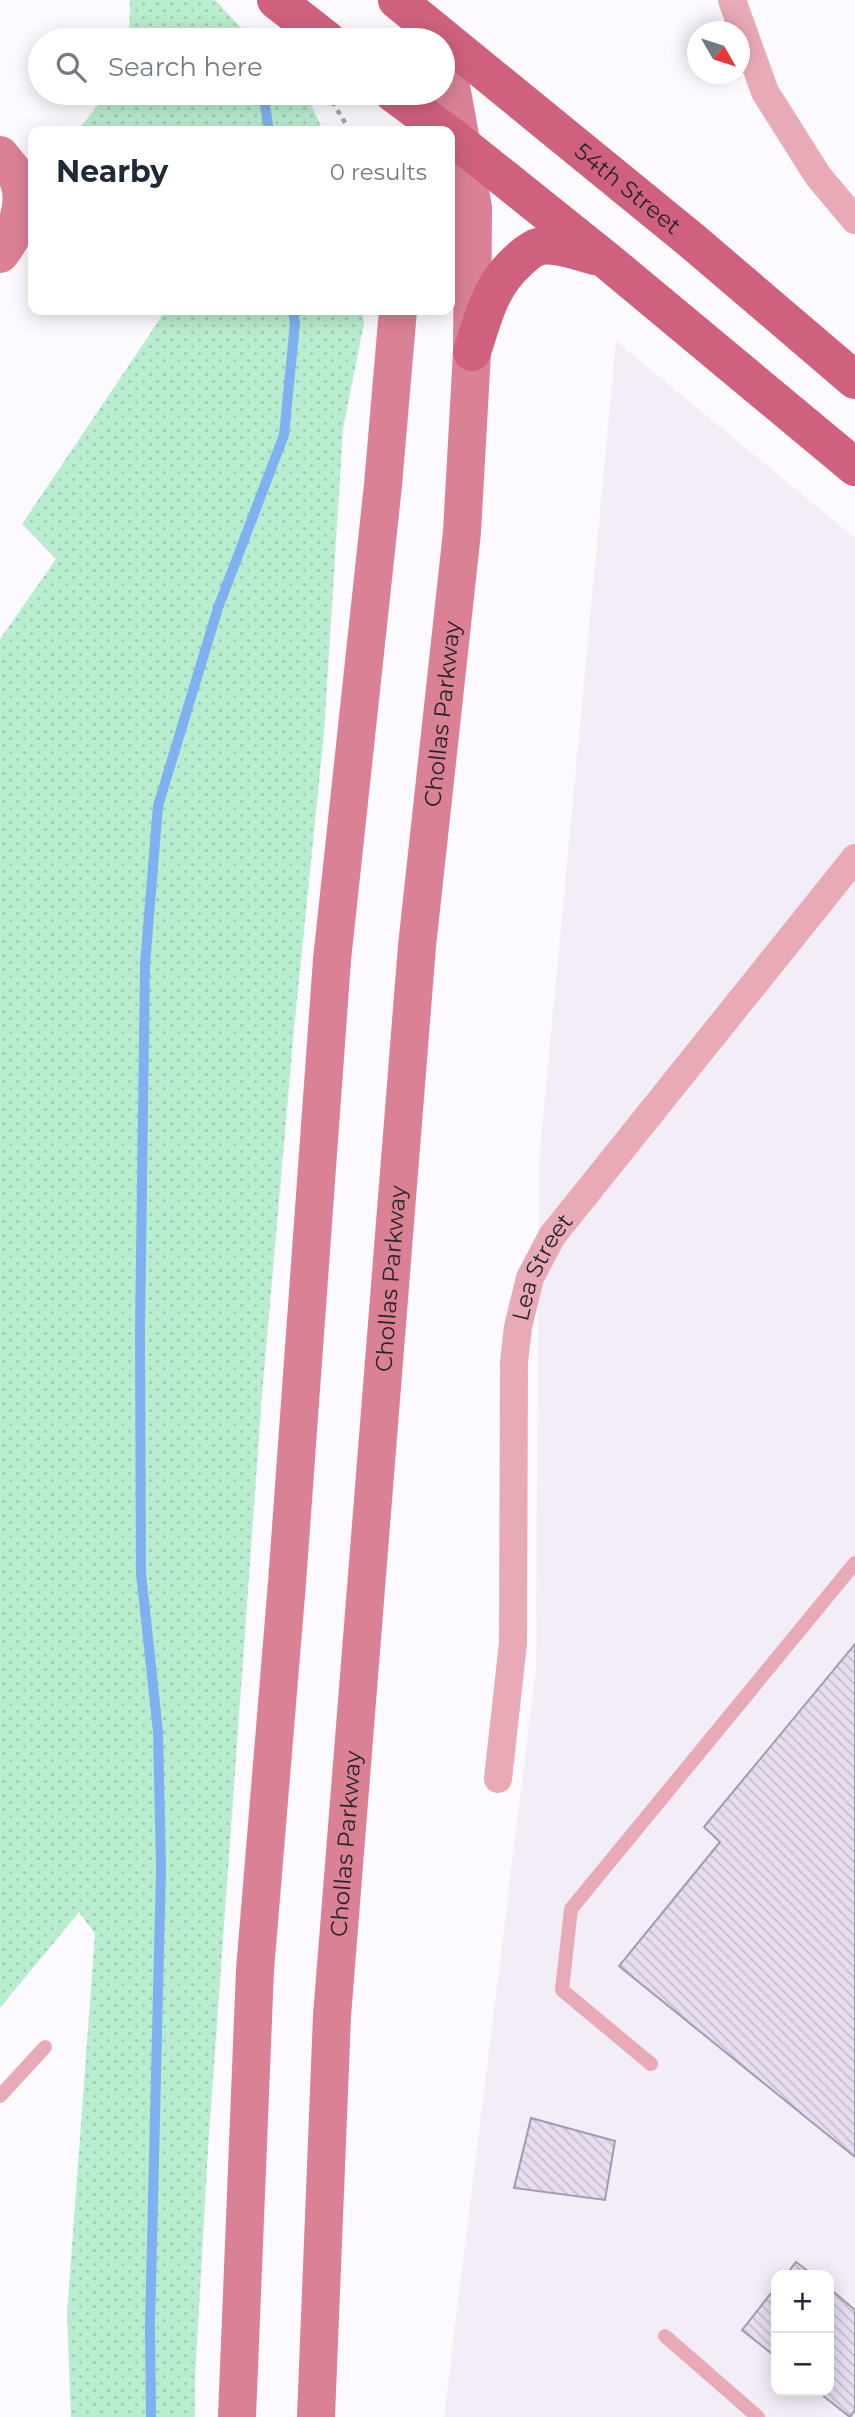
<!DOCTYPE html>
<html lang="en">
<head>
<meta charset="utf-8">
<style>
  :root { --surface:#fff; --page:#f6f6f7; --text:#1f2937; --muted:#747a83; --line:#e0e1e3 }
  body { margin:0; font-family:Montserrat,sans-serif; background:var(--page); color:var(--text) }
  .controls { position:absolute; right:21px; bottom:21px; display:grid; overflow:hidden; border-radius:14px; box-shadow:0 4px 18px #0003 }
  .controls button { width:63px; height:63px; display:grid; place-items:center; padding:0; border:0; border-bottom:2px solid var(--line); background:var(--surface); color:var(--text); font:35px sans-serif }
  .compass { position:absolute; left:687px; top:21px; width:63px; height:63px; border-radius:50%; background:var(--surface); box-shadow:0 4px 18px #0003; rotate:129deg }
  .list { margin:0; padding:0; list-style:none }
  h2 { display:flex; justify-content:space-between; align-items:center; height:91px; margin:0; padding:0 28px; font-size:30px }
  h2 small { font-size:23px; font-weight:400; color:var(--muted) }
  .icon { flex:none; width:38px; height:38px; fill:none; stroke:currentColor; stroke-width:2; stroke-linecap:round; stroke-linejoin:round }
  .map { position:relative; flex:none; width:855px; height:2417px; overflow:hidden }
  .search { position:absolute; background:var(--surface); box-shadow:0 4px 18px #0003; left:28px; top:28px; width:427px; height:77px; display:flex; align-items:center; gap:18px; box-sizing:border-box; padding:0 24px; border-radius:38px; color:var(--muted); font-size:26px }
  .panel { position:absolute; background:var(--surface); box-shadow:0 4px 18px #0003; left:28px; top:126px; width:427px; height:189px; border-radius:14px }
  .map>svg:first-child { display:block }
  .built { fill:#f3edf8; fill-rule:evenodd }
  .grass { fill:url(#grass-dots) }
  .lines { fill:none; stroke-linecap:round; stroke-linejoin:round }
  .stream { stroke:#7fb1f0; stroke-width:10 }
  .building { fill:url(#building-back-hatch); stroke:#a49aad; stroke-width:2 }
  .path { stroke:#a5a2a8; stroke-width:4.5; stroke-dasharray:5 5; stroke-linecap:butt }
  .lane { stroke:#e9aab7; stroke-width:14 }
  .street { stroke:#e9aab7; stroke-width:28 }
  .secondary { stroke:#db8196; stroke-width:38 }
  .primary { stroke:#cf617e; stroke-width:38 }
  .labels { text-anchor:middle; stroke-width:5; stroke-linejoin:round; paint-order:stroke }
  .street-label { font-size:23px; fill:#28242b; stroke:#fff }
</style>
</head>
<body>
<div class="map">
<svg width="855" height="2417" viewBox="0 0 855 2417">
  <defs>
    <pattern id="grass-dots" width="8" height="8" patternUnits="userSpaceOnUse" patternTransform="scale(1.75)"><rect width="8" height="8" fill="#b9edcf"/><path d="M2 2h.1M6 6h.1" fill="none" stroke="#9fcbb2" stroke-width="1.8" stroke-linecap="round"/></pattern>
    <pattern id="building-back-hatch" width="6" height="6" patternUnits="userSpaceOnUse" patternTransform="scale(1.75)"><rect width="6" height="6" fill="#e7dcf0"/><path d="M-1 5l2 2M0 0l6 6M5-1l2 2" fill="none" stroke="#c6bdce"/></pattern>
  </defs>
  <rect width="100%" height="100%" fill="#fcfafe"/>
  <path class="built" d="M616,341L855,538V2417H444L536,1668L539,1162ZM776,2275H829V2391H776Z"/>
  <g class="grass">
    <path d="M130,0H215L253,40H129Z"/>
    <path d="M108,93H302L309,100L323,131H77Z"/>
    <path d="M166,310H362L364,323L343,429L324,733L294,1029L262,1395L208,2149L195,2379V2417H71L67,2314L95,1934L79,1912L0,2008V639L56,559L22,524Z"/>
  </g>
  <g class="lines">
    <g class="stream">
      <path d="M265,106L269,131"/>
      <path d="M151,2417L150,2325L161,1868L158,1732L141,1573L140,1333L145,964L158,806L218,608L284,435L295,323L293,310"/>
    </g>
  </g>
  <g class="building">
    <path d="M855,1644V2157L619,1966L720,1842L704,1827Z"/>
    <path d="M531,2118L615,2141L605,2200L514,2188Z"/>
    <path d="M796,2262L813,2275H786Z"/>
    <path d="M776,2287V2357L742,2330Z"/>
    <path d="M829,2288L855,2310V2410L850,2417L817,2391H829Z"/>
  </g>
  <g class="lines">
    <path class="path" d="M327,93L350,131"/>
    <g class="lane">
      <path d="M651,2064L562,1990L571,1909L855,1563"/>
      <path d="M0,2096L45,2047"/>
      <path d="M665,2336L758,2417"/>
    </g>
    <g class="street">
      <path d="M732,0L765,92L818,176L855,220"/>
      <path id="s1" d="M498,1779L513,1643L514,1362L518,1327L530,1278L552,1236L855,858"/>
    </g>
    <g class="secondary">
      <path d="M0,155C6,163 16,173 19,182C27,206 15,235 0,254"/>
      <path d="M237,2417L255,1970L287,1583L332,960L383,485L398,310"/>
      <path id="s2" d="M316,2417L332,2016L417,946L462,532L472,352L473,208L443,42"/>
    </g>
    <g class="primary">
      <path d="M276,0L327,40"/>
      <path id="s3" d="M397,0L691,240L855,380"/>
      <path d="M393,93L444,131"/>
      <path d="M450,135L605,259L855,467"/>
      <path d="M472,352C483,319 490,285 518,261C524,255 532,248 541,246C557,243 579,252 595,256"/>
    </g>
  </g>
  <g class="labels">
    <g class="street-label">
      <text dy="8" stroke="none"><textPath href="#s3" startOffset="298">54th Street</textPath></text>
      <text dy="8" stroke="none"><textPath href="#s2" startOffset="1708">Chollas Parkway</textPath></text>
      <text dy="8" stroke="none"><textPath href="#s1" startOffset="518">Lea Street</textPath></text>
      <text dy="8" stroke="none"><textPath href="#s2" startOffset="1141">Chollas Parkway</textPath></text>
      <text dy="8" stroke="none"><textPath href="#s2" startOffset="574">Chollas Parkway</textPath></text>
    </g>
  </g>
</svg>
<div class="controls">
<button>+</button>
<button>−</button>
</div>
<svg class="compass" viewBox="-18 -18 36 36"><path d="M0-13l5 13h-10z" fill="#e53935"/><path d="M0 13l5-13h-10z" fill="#747a83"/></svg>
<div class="search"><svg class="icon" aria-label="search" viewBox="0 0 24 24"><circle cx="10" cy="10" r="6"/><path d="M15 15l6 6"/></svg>Search here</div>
<section class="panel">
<h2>Nearby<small>0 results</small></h2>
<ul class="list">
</ul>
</section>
</div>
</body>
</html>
